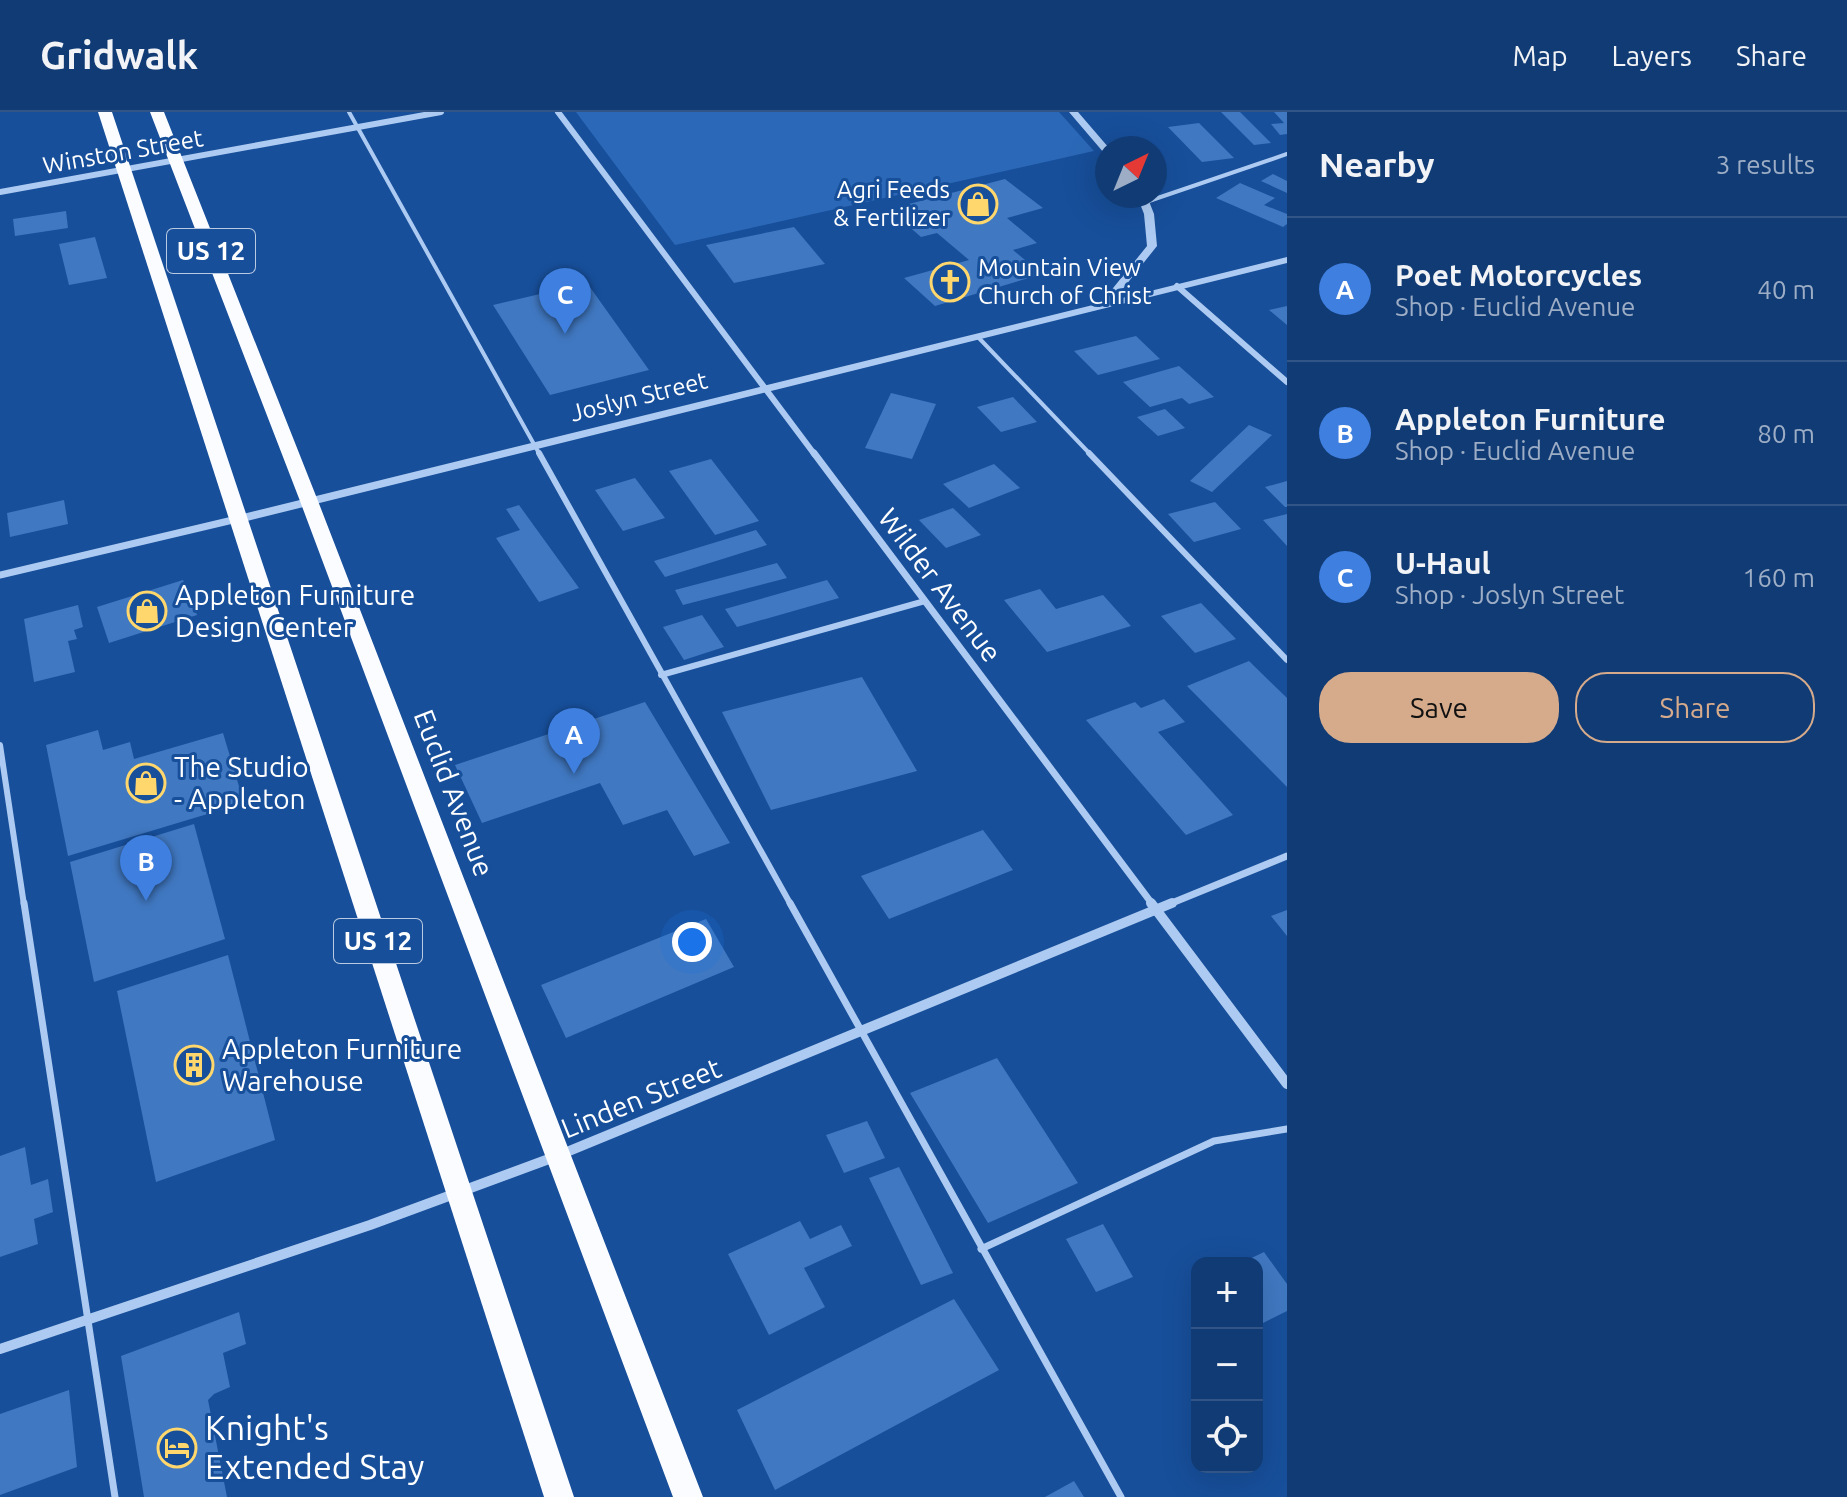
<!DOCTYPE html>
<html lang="en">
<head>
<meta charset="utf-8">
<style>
  :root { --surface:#113b74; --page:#1e467c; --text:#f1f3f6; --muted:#9cadc5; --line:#305586; --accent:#d6ab8b }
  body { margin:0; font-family:Ubuntu,sans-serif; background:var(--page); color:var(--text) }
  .controls { position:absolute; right:24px; bottom:24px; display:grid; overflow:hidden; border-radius:16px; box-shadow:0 8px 32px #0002 }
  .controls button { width:72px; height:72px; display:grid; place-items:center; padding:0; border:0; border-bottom:2px solid var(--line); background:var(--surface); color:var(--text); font:40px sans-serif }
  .compass { position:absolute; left:1095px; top:24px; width:72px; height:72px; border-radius:50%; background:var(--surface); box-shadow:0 8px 32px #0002; rotate:43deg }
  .you { position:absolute; left:692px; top:830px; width:28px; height:28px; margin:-20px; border:6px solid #fff; border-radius:50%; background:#1a73e8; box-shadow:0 0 0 12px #1a73e833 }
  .badge { display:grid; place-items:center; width:52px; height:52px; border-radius:50%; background:var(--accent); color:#fff; font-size:26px; font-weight:700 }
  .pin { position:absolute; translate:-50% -66px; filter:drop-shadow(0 2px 4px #0008) }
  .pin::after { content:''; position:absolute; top:42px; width:28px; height:24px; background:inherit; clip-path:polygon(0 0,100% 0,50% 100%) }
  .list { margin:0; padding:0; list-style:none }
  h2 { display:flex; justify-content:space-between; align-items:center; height:104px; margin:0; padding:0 32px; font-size:34px }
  h2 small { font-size:26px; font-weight:400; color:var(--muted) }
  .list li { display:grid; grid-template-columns:52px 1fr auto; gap:24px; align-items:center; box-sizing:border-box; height:144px; padding:0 32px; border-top:2px solid var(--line) }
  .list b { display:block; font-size:30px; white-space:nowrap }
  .list p { margin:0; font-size:26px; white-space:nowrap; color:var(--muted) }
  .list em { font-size:26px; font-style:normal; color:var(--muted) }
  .actions { display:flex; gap:16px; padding:24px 32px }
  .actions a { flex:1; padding:18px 0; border:2px solid var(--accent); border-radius:32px; text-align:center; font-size:28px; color:var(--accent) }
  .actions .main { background:var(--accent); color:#111 }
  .icon { flex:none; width:44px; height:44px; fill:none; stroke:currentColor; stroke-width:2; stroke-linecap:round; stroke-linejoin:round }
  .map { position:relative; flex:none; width:1287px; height:1385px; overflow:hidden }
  header { display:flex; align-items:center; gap:48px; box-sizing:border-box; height:112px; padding:0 40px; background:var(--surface); border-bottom:2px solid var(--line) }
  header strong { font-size:38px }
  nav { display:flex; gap:44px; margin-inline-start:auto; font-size:28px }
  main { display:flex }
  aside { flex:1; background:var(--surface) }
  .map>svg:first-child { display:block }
  .green { fill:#2b69b8 }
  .building { fill:#4078c1 }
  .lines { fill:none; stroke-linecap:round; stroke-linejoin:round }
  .service-far2 { stroke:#adcbf2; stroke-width:4 }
  .service-far1 { stroke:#adcbf2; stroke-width:6 }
  .service { stroke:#adcbf2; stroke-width:7 }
  .minor-far2 { stroke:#adcbf2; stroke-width:6 }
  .minor-far1 { stroke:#adcbf2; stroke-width:7 }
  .minor { stroke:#adcbf2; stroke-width:10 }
  .tertiary { fill:#adcbf2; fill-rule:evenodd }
  .trunk { fill:#fbfcff; fill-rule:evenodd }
  .labels { text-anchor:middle; stroke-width:6; stroke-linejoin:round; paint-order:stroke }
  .far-street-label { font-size:24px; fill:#fff; stroke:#174f9a }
  .far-poi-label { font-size:24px; fill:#fff; stroke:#174f9a; text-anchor:end }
  .shield { fill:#174f9a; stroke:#b9cae1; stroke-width:2 }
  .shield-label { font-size:26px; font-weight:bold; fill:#fff }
  .street-label { font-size:28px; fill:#fff; stroke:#174f9a }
  .poi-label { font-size:28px; fill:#fff; stroke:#174f9a; text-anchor:start }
  .near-poi-label { font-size:34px; fill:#fff; stroke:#174f9a; text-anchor:start }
</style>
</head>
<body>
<header>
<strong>Gridwalk</strong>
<nav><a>Map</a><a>Layers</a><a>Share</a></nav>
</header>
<main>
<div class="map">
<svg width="1287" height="1385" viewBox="0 0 1287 1385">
  <rect width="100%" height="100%" fill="#174f9a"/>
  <path class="green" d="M576,0H1059L1094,39L675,133Z"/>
  <g class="building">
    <path d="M1221,0H1240L1271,31L1254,33Z"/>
    <path d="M1274,0H1287V22L1280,23L1271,12L1284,11Z"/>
    <path d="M1199,11L1234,46L1202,50L1168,15Z"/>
    <path d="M1273,62L1287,69V81L1261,69Z"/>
    <path d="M1005,67L1043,96L1007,106L1037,131L1013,138L1042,162L935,194L904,166L969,148L937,121L921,125L905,111L924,106L909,92Z"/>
    <path d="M1240,71L1275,86L1264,93L1287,102V112L1283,115L1216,86Z"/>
    <path d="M66,99L68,116L15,124L13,107Z"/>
    <path d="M794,115L825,152L734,171L706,133Z"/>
    <path d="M95,125L107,166L69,173L59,132Z"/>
    <path d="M587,171L649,258L550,283L493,193Z"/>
    <path d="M1287,194V213L1269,198Z"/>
    <path d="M1136,224L1160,247L1098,263L1074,239Z"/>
    <path d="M1179,254L1214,285L1189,292L1182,286L1150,295L1123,270Z"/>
    <path d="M891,281L936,292L912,347L865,336Z"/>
    <path d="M1013,285L1037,310L1001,320L977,295Z"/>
    <path d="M1165,297L1185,316L1158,324L1137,305Z"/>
    <path d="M1249,313L1272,323L1212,380L1190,369Z"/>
    <path d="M711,347L759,409L715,423L669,359Z"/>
    <path d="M994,352L1020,376L969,396L943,372Z"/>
    <path d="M635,366L665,406L623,419L595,378Z"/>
    <path d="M1287,369V395H1285L1265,375Z"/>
    <path d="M64,388L68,412L10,425L7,401Z"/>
    <path d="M1215,390L1241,417L1194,430L1168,402Z"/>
    <path d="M519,393L579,476L539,490L496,426L520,418L506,397Z"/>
    <path d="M953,396L981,423L946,436L919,408Z"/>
    <path d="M1287,402V434L1263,408Z"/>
    <path d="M756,418L767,433L665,465L654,449Z"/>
    <path d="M777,451L787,466L683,493L675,478Z"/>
    <path d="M183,468L197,503L109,531L97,495Z"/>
    <path d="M827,468L839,486L737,515L725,497Z"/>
    <path d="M1040,477L1056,497L1103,483L1131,514L1047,540L1004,488Z"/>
    <path d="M1201,491L1236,527L1195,541L1161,504Z"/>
    <path d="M78,493L83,515L74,518L77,527L68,529L75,560L34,570L24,507Z"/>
    <path d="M702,503L724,535L684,548L663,515Z"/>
    <path d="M1249,549L1287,586V675L1187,574Z"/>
    <path d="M862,565L917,659L771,698L722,600Z"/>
    <path d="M1164,587L1185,610L1158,620L1233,703L1186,723L1086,608L1135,590L1141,596Z"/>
    <path d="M645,590L730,731L694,744L667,698L623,713L600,671L482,711L455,653Z"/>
    <path d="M98,618L103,638L130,630L134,647L223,621L244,691L68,744L46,633Z"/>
    <path d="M194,712L225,827L94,870L70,750Z"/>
    <path d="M983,718L1013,758L889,807L861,764Z"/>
    <path d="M1287,798V824L1271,804Z"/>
    <path d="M706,807L734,855L566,926L541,873Z"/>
    <path d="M228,843L275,1028L156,1070L117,879Z"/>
    <path d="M997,946L1078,1071L988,1111L910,981Z"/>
    <path d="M867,1009L885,1046L844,1061L826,1023Z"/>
    <path d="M25,1035L31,1073L48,1067L53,1100L34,1107L38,1132L0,1145V1044Z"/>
    <path d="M899,1055L953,1161L921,1173L869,1066Z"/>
    <path d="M800,1109L810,1127L841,1113L852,1134L804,1156L825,1195L769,1223L728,1142Z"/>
    <path d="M1103,1112L1133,1165L1096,1180L1066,1127Z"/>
    <path d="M1264,1140L1287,1172V1199L1257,1214V1151H1241Z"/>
    <path d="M954,1187L999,1258L775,1378L737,1298Z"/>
    <path d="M239,1200L246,1232L223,1241L230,1275L214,1282L208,1288L227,1385H144L121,1244Z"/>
    <path d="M69,1278L77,1355L0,1383V1302Z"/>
    <path d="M1074,1369L1084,1385H1045Z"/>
  </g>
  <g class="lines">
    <g class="service-far2">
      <path d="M349,0L540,343"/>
      <path d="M1146,90L1287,42"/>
      <path d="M977,224L1091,343"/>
    </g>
    <g class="service-far1">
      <path d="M539,341L791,793"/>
      <path d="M1089,341L1287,548"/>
      <path d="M661,563L925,489"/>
      <path d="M0,633L24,793"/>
    </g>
    <g class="service">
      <path d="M24,791L115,1385"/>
      <path d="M790,791L1121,1385"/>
      <path d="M981,1137L1214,1029L1287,1017"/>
    </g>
    <g class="minor-far2">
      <path d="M558,0L815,343"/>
      <path d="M0,80L441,0"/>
      <path d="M1177,174L1287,270"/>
    </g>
    <g class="minor-far1">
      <path d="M814,341L1153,793"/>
      <path d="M0,463L237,407"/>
      <path d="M1167,793L1287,744"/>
    </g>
    <g class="minor">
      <path d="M1151,791L1287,972"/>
      <path d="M0,1237L370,1113L557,1044L1172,791"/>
    </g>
    <g class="tertiary">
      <path d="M1069,0H1078L1109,36H1107V42L1104,41Z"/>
      <path d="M1137,84H1147L1154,102L1157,134L1114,188L1287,145V151L239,411L233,407L239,403L1101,191L1147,134L1144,102Z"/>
    </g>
    <g class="trunk">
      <path d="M98,0H112L574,1385H544Z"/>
      <path d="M150,0H164L318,389L703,1385H673L300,389Z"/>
    </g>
  </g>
  <defs>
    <g id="shop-ring" transform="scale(2)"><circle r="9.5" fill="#174f9a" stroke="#ffd76d" stroke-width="1.5"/><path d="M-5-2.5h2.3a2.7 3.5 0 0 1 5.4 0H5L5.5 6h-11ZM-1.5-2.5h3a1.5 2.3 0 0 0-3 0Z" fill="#ffd76d"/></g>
    <g id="church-ring" transform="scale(2)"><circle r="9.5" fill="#174f9a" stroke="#ffd76d" stroke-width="1.5"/><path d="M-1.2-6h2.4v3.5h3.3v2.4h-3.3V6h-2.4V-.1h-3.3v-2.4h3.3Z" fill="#ffd76d"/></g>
    <g id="building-ring" transform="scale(2)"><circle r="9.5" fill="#174f9a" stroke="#ffd76d" stroke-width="1.5"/><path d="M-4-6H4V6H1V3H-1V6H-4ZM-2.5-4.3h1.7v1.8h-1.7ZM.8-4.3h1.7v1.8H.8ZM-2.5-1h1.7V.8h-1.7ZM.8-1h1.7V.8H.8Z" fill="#ffd76d"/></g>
    <g id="hotel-ring" transform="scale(2)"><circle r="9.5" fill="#174f9a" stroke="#ffd76d" stroke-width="1.5"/><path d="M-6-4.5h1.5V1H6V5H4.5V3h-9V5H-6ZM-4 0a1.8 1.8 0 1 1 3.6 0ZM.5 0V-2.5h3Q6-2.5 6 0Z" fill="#ffd76d"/></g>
  </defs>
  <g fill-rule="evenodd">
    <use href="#shop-ring" x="978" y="92"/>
    <use href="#church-ring" x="950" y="170"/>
    <use href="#shop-ring" x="147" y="499"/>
    <use href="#shop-ring" x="146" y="671"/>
    <use href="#building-ring" x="194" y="953"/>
    <use href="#hotel-ring" x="177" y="1336"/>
  </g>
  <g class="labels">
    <g class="far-street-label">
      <text transform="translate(123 40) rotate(-10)" y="8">Winston Street</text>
      <text transform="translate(639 285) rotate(-14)" y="8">Joslyn Street</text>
    </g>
    <g class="far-poi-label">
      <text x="950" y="86">Agri Feeds<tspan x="950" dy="28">&amp; Fertilizer</tspan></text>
      <text x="978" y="164" text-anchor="start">Mountain View<tspan x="978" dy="28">Church of Christ</tspan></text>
    </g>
    <g class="shield">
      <rect x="167" y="117" width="88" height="44" rx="6"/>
      <rect x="334" y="807" width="88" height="44" rx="6"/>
    </g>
    <g class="shield-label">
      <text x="211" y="148">US 12</text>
      <text x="378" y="838">US 12</text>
    </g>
    <g class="street-label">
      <text transform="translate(940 473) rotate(53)" y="10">Wilder Avenue</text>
      <text transform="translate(454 681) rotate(69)" y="10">Euclid Avenue</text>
      <text transform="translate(641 986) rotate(-22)" y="10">Linden Street</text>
    </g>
    <g class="poi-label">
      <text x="175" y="493">Appleton Furniture<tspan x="175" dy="32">Design Center</tspan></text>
      <text x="174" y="665">The Studio<tspan x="174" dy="32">- Appleton</tspan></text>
      <text x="222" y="947">Appleton Furniture<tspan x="222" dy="32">Warehouse</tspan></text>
    </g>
    <g class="near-poi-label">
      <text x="205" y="1328">Knight's<tspan x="205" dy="39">Extended Stay</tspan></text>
    </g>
  </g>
</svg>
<div class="controls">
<button>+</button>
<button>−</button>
<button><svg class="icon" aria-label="locate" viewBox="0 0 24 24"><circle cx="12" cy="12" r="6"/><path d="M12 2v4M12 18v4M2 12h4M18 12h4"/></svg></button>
</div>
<svg class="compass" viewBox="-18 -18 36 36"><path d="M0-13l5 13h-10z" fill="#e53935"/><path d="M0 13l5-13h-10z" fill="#9cadc5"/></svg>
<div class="you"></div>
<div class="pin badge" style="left:574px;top:662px;background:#3f7fe0">A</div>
<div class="pin badge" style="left:146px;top:789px;background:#3f7fe0">B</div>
<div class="pin badge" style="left:565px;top:222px;background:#3f7fe0">C</div>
</div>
<aside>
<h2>Nearby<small>3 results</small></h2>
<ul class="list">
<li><span class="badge" style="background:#3f7fe0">A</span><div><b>Poet Motorcycles</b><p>Shop · Euclid Avenue</p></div><em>40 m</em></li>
<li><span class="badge" style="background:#3f7fe0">B</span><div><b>Appleton Furniture</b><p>Shop · Euclid Avenue</p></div><em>80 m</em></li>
<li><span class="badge" style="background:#3f7fe0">C</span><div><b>U-Haul</b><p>Shop · Joslyn Street</p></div><em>160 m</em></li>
</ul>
<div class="actions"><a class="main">Save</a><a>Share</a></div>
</aside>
</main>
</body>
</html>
